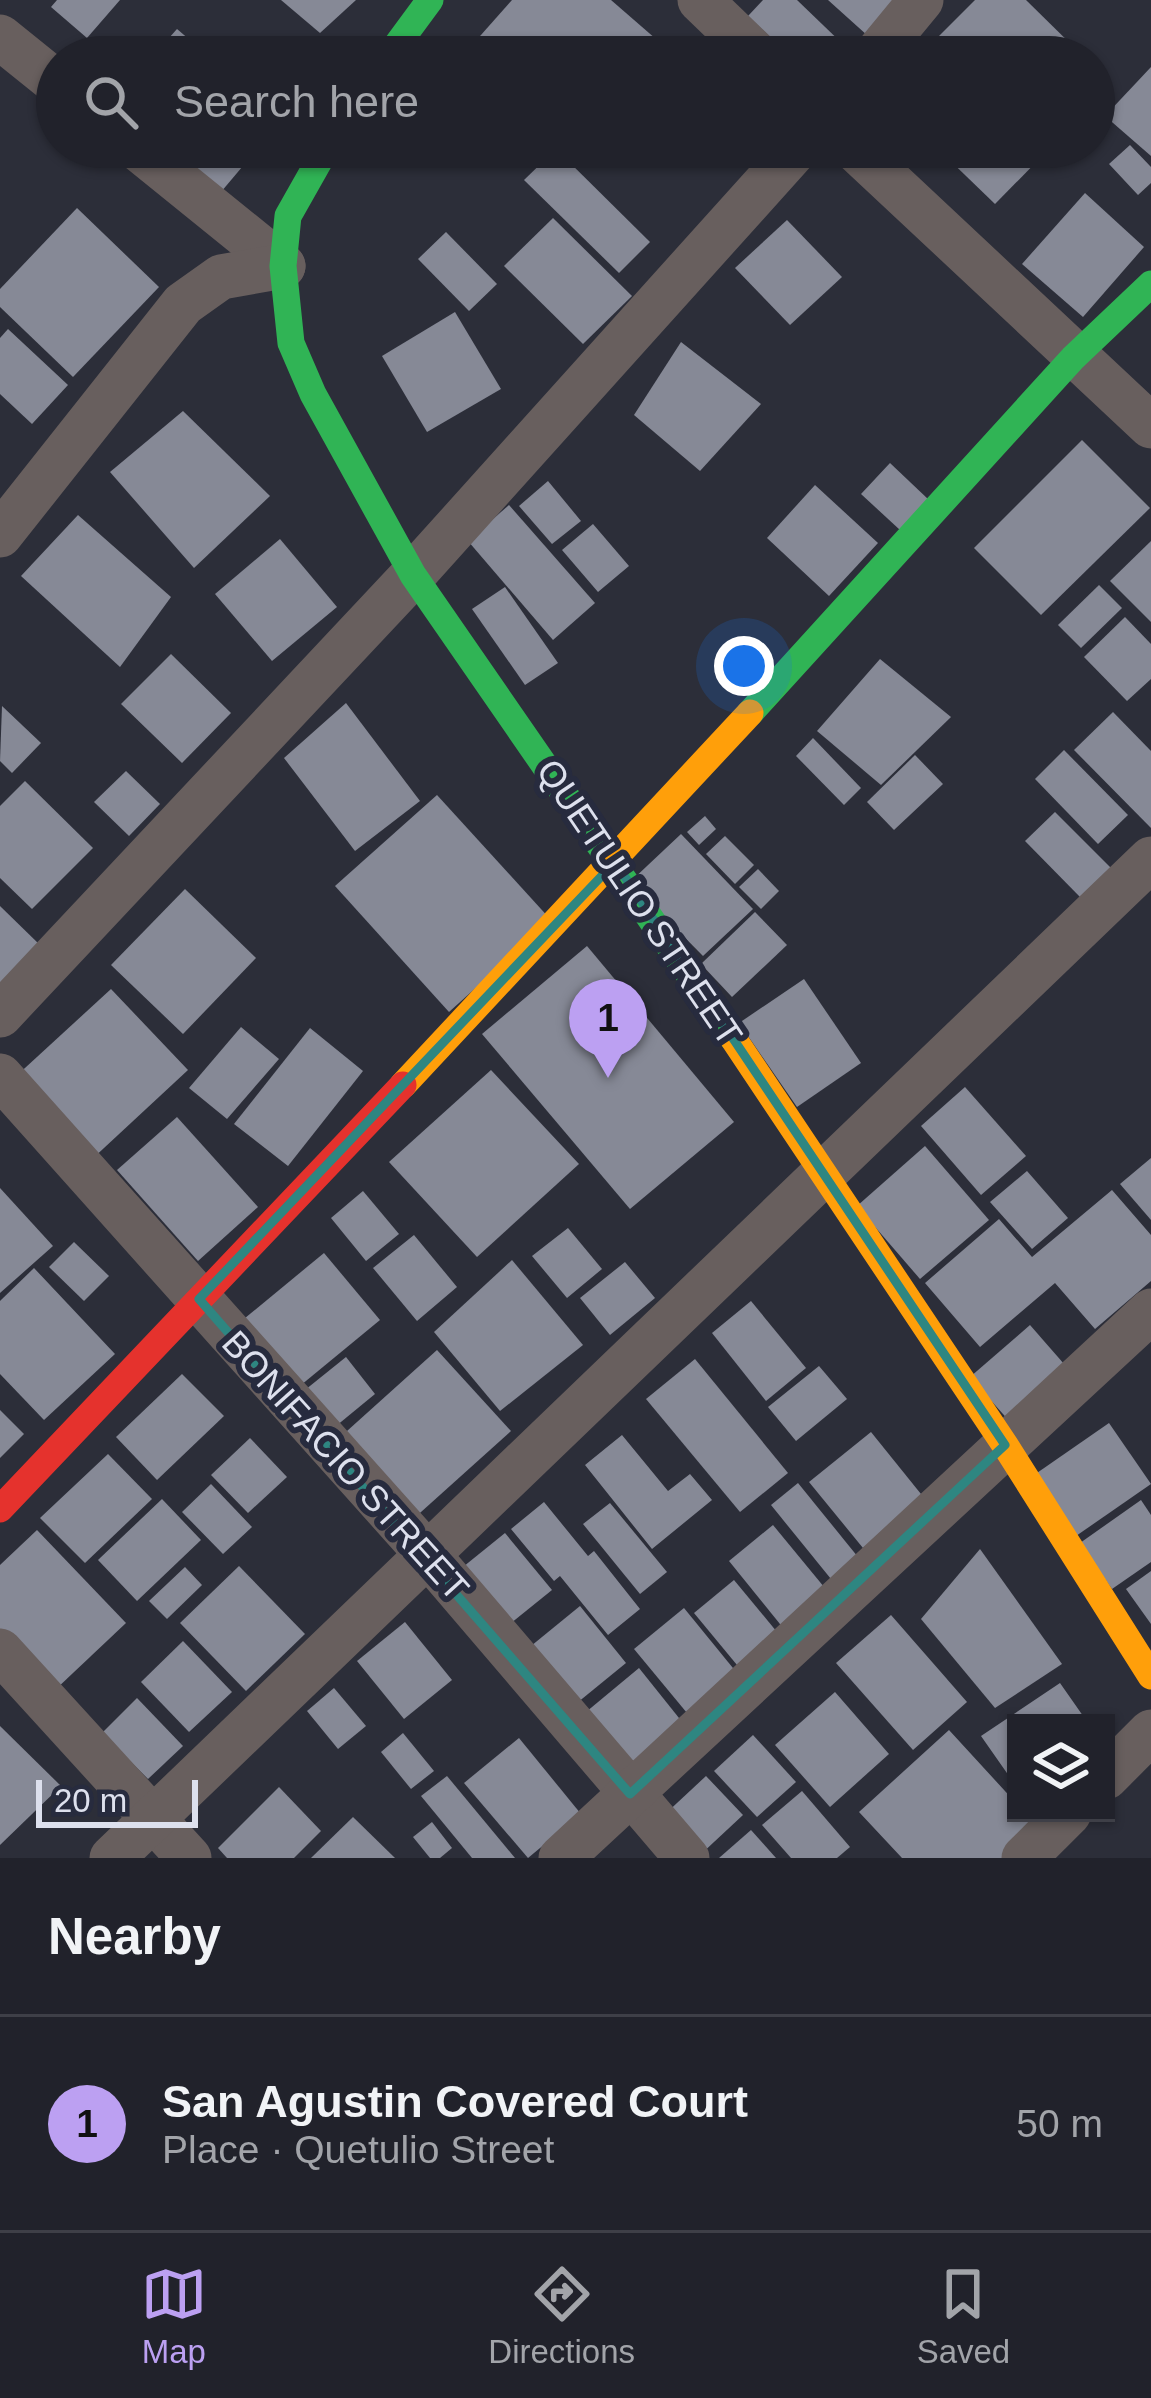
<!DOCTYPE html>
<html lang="en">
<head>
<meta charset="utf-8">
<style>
  :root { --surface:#21222b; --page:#292a33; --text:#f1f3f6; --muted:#a2a4a9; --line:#3e3f47; --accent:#bca0f2 }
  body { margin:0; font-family:Helvetica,sans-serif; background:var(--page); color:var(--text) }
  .controls { position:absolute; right:36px; bottom:36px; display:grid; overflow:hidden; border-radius:0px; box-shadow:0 3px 9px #0004 }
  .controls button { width:108px; height:108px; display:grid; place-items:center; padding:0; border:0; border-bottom:3px solid var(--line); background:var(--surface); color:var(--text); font:60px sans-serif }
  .scale { position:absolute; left:36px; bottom:30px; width:162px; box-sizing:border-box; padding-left:12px; border:6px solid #dde0ed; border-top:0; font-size:33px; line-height:42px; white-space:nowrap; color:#dde0ed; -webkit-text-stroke:9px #272b3e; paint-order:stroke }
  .you { position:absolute; left:744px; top:666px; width:42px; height:42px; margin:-30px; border:9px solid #fff; border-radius:50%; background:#1a73e8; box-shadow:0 0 0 18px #1a73e833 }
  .badge { display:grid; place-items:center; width:78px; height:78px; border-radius:50%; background:var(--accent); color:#111; font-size:39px; font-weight:700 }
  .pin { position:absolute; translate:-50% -99px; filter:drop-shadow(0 3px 6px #0008) }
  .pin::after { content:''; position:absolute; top:63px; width:42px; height:36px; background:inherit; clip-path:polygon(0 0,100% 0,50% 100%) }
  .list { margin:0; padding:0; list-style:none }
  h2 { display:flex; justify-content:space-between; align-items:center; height:156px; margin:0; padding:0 48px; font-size:51px }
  h2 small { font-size:39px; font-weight:400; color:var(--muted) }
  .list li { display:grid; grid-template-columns:78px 1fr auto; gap:36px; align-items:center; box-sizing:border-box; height:216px; padding:0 48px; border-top:3px solid var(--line) }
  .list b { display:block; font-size:45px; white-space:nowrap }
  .list p { margin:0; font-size:39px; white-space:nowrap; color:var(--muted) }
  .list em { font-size:39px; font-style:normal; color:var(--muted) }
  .icon { flex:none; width:66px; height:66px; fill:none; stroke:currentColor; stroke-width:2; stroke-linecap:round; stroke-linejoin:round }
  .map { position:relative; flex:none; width:1151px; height:1858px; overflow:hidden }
  .search { position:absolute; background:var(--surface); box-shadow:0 3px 9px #0004; left:36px; right:36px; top:36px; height:132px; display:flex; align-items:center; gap:30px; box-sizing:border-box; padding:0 42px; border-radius:66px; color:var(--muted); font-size:45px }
  .sheet { height:372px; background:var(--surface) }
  nav { display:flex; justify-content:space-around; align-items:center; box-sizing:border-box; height:168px; border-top:3px solid var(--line); background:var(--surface); font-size:33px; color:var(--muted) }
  nav a { display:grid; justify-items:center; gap:6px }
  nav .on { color:var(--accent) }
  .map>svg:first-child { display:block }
  .building { fill:#868996 }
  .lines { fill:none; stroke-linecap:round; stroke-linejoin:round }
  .street { stroke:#685f5e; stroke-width:45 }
  .fast { stroke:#30b455; stroke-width:27 }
  .slow { stroke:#ff9f0a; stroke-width:27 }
  .jam { stroke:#e5322d; stroke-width:27 }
  .marked { fill:none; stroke:#2e8681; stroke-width:9; stroke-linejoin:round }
  .labels { text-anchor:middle; stroke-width:12; stroke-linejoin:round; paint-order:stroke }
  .street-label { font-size:36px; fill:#dde0ed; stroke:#272b3e }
</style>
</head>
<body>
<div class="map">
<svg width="1151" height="1858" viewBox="0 0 1151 1858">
  <rect width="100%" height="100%" fill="#2c2e39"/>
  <g class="building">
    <path d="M57,0H120L87,38L51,7Z"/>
    <path d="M281,0H356L320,33Z"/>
    <path d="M512,0H611L664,46L655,57H470L465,53Z"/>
    <path d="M763,0H797L850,51L844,57H791L748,16Z"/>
    <path d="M828,0H900L868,36Z"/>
    <path d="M975,0H1026L1084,57H918Z"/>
    <path d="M177,29L210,57H152Z"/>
    <path d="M1151,67V156L1105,116Z"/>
    <path d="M1130,145L1151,167V183L1138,195L1109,164Z"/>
    <path d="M169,147H259L221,192Z"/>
    <path d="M936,147H1051L995,204Z"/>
    <path d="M556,149L650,242L619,273L524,180Z"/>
    <path d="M1085,193L1144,247L1083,317L1022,264Z"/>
    <path d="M77,208L159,287L73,377L0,307V289Z"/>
    <path d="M553,218L632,296L583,344L504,266Z"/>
    <path d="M787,220L842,277L790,325L735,268Z"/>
    <path d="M446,232L497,284L469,311L418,259Z"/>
    <path d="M455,312L501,389L427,432L382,356Z"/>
    <path d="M8,329L68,385L32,424L0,394V338Z"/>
    <path d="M681,342L761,404L700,471L634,415Z"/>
    <path d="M183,411L270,496L194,568L110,472Z"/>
    <path d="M1082,440L1150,508L1041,615L974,548Z"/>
    <path d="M890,463L929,500L900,530L861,494Z"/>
    <path d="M548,481L581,521L552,544L519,506Z"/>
    <path d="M815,485L878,543L829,596L767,538Z"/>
    <path d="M509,505L595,603L553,640L468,541Z"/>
    <path d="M78,515L171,597L120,667L21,576Z"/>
    <path d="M593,524L629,566L598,592L562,550Z"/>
    <path d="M280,539L337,607L272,661L215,594Z"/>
    <path d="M1151,541V622L1110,581Z"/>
    <path d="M1099,585L1122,608L1081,648L1058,625Z"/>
    <path d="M505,587L558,663L525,685L472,609Z"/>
    <path d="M1125,617L1151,644V679L1127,701L1084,657Z"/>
    <path d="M171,654L231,713L182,763L121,704Z"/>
    <path d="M880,659L951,717L881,785L817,731Z"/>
    <path d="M346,703L420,801L355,851L284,758Z"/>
    <path d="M2,706L41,743L12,773L0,761Z"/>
    <path d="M1113,712L1151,751V828L1074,750Z"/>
    <path d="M813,738L861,788L844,805L796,756Z"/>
    <path d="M1064,750L1128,815L1098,844L1035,779Z"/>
    <path d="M915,755L943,784L894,830L867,802Z"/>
    <path d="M126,771L160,804L129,836L94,802Z"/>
    <path d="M25,781L93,848L32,909L0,878V806Z"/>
    <path d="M437,795L551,920L449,1012L335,886Z"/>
    <path d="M1055,812L1111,868L1080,897L1025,841Z"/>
    <path d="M705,816L716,829L699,845L687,832Z"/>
    <path d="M681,834L753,909L703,956L630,882Z"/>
    <path d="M725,836L754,865L735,884L706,854Z"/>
    <path d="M758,869L779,891L761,909L739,887Z"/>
    <path d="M185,889L256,958L183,1034L111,965Z"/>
    <path d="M0,906L41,946L0,987Z"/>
    <path d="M755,912L787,945L732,997L701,964Z"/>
    <path d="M587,946L734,1122L630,1209L482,1034Z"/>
    <path d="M804,979L861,1063L797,1107L739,1023Z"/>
    <path d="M111,989L188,1070L90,1161L13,1079Z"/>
    <path d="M241,1027L279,1059L227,1119L189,1088Z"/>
    <path d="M310,1028L363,1071L288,1166L234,1124Z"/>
    <path d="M491,1070L579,1164L477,1257L389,1162Z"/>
    <path d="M965,1087L1026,1156L981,1195L921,1126Z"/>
    <path d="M177,1117L258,1207L198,1261L117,1170Z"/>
    <path d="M925,1146L989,1220L920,1279L857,1206Z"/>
    <path d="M1151,1158V1220L1120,1184Z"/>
    <path d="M1027,1171L1068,1218L1032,1249L990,1202Z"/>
    <path d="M0,1188L53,1246L0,1293Z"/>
    <path d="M1112,1190L1151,1235V1281L1095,1329L1055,1283L980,1347L925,1283L999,1219L1032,1257Z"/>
    <path d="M363,1191L399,1234L366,1261L331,1218Z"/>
    <path d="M568,1228L602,1269L567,1298L532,1256Z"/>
    <path d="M414,1235L457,1287L417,1321L373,1268Z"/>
    <path d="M74,1242L109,1276L84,1301L49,1267Z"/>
    <path d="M324,1253L380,1320L295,1390L239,1323Z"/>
    <path d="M512,1260L583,1345L500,1411L434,1332Z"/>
    <path d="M625,1262L655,1298L610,1335L580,1298Z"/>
    <path d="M34,1268L115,1354L44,1420L0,1374V1301Z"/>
    <path d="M751,1301L806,1368L766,1401L712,1333Z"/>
    <path d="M1030,1325L1071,1372L1011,1423L970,1377Z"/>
    <path d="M437,1350L511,1431L411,1521L337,1440Z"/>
    <path d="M346,1357L375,1394L330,1431L300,1394Z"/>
    <path d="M695,1359L788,1473L740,1512L646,1399Z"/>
    <path d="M819,1366L847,1399L796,1441L768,1407Z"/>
    <path d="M182,1374L224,1416L157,1480L116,1437Z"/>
    <path d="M0,1410L24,1434L0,1458Z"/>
    <path d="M1109,1423L1151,1484L1076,1536L1034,1475Z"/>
    <path d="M871,1432L925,1499L863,1548L809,1482Z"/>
    <path d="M622,1435L668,1491L690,1474L712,1500L652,1549L585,1465Z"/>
    <path d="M250,1438L287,1477L248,1513L211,1475Z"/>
    <path d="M108,1454L152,1499L85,1563L40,1518Z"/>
    <path d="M798,1483L858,1557L831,1579L771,1505Z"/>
    <path d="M211,1484L252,1527L223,1554L182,1512Z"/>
    <path d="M162,1499L201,1540L137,1601L98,1560Z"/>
    <path d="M1141,1500L1151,1515V1562L1112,1589L1080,1543Z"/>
    <path d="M544,1502L588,1556L594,1551L640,1609L608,1635L560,1576L554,1581L511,1529Z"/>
    <path d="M610,1503L667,1572L640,1594L583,1524Z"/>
    <path d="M773,1525L829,1593L784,1629L729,1561Z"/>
    <path d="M37,1530L126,1623L55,1690L0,1633V1565Z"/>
    <path d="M505,1533L552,1590L505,1628L458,1571Z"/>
    <path d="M980,1549L1062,1664L995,1708L921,1619Z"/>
    <path d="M239,1566L305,1634L246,1691L180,1623Z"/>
    <path d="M185,1567L202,1585L167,1619L149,1601Z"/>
    <path d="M1151,1571V1624L1126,1589Z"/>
    <path d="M734,1580L777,1632L737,1665L694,1613Z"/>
    <path d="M580,1606L626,1663L577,1703L531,1646Z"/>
    <path d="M684,1608L737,1673L687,1713L634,1649Z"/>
    <path d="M891,1615L967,1702L913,1750L836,1663Z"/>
    <path d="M405,1622L452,1680L404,1719L357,1661Z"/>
    <path d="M183,1641L232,1692L189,1732L141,1682Z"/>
    <path d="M639,1668L683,1723L623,1772L580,1717Z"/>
    <path d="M1060,1683L1088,1723H1016V1786L981,1736Z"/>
    <path d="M334,1688L366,1726L338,1749L307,1711Z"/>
    <path d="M835,1692L889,1754L830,1807L775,1745Z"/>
    <path d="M137,1698L183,1746L148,1779L102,1733Z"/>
    <path d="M0,1726L61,1786L0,1845Z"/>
    <path d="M949,1730L1016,1803V1813H1026L1040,1828L1007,1858H902L859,1812Z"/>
    <path d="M403,1733L434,1771L411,1789L381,1752Z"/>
    <path d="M753,1735L796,1782L757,1817L714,1771Z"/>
    <path d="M519,1738L581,1814L528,1858L464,1783Z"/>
    <path d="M447,1776L515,1858H472L421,1796Z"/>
    <path d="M706,1776L743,1815L699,1856L662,1817Z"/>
    <path d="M279,1787L321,1831L294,1858H227L218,1848Z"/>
    <path d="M802,1791L850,1847L837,1858H791L762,1825Z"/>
    <path d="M353,1817L395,1858H311Z"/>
    <path d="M432,1822L452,1848L440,1858H430L413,1837Z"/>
    <path d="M751,1830L776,1858H719Z"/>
  </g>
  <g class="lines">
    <g class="street">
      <path d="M700,0L759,57"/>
      <path d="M0,37L57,83"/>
      <path d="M874,57L921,0"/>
      <path d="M136,147L283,266"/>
      <path d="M853,147L1151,426"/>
      <path d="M0,535L183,304L221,277L283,266"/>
      <path d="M0,1015L413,575L798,147"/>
      <path d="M0,1076L428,1555L687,1858"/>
      <path d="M0,1651L189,1858"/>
      <path d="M1106,1777L1151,1732"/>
      <path d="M112,1858L1151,859"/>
      <path d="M561,1858L1151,1311"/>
      <path d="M1024,1858L1069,1813"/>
    </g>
    <g class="fast">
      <path d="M388,57L430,0"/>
      <path d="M327,147L288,216L283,266L291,343L313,394L413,575L733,1038"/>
      <path d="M750,713L1073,358L1151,284"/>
    </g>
    <g class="slow">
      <path d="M733,1038L1005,1445L1151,1676"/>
      <path d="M403,1085L750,713"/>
    </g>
    <path class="jam" d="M0,1509L403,1085"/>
  </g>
  <path class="marked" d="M615,862L1005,1445L630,1794L199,1299Z"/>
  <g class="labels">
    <g class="street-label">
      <text transform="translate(640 902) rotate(56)" y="13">QUETULIO STREET</text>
      <text transform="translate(346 1465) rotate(48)" y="13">BONIFACIO STREET</text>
    </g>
  </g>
</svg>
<div class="controls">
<button><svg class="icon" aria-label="layers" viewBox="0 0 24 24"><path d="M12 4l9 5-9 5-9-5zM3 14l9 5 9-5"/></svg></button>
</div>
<div class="scale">20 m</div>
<div class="you"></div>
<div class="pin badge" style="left:608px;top:1078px">1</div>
<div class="search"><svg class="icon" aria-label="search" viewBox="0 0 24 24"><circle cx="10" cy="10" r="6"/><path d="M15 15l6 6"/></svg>Search here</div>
</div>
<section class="sheet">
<h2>Nearby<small></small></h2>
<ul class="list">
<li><span class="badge">1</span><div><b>San Agustin Covered Court</b><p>Place · Quetulio Street</p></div><em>50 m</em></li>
</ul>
</section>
<nav>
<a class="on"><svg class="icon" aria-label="map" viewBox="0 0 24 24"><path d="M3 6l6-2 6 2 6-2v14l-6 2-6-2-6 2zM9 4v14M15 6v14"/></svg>Map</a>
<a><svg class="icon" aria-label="directions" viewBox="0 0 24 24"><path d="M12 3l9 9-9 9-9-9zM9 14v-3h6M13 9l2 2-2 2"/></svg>Directions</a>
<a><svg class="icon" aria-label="saved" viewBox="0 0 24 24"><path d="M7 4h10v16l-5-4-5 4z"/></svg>Saved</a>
</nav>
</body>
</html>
